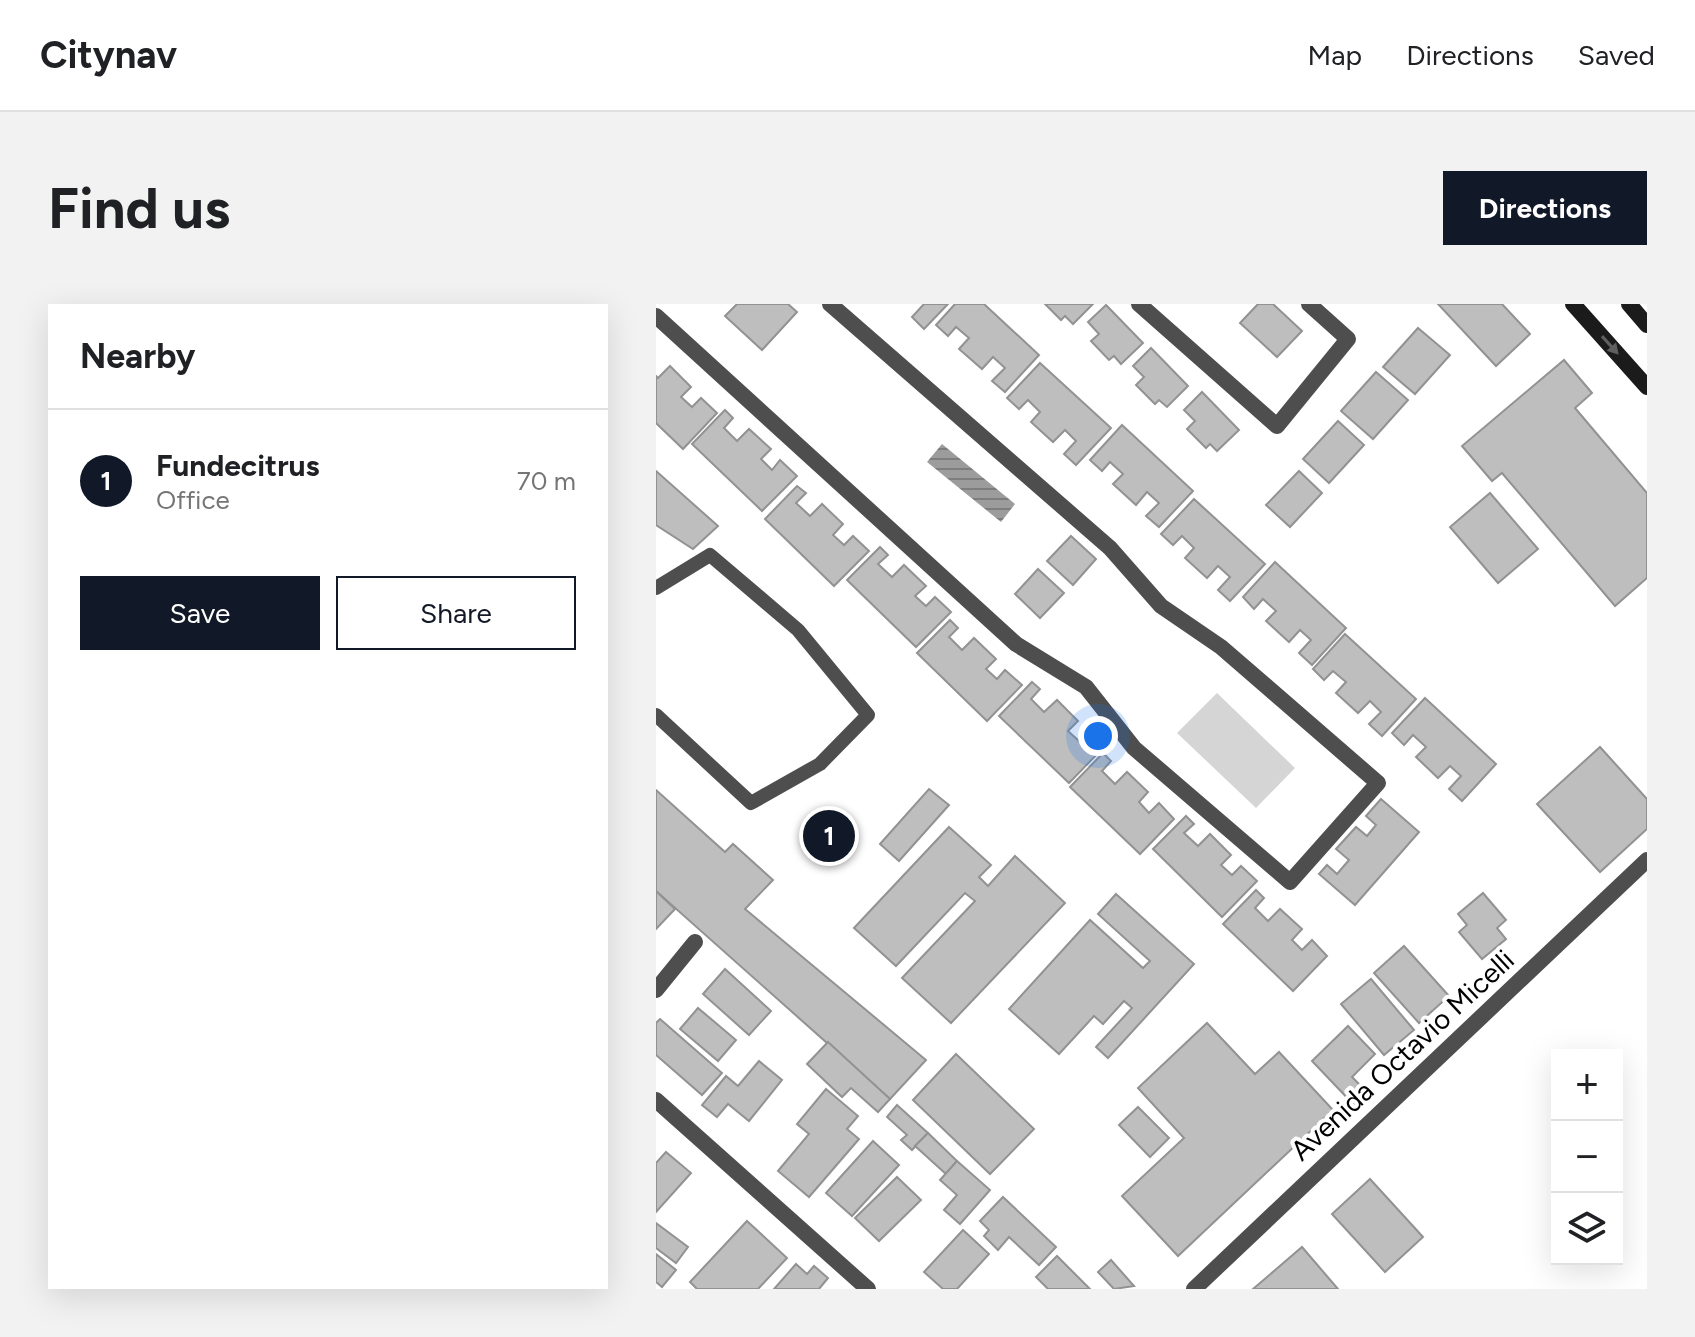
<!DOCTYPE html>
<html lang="en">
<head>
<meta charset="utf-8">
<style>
  :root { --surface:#fff; --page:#f2f2f2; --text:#202124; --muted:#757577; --line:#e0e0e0; --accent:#111827 }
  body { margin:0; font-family:Figtree,sans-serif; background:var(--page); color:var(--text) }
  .controls { position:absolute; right:24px; bottom:24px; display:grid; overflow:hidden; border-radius:0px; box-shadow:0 8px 32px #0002 }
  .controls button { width:72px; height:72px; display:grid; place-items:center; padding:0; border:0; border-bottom:2px solid var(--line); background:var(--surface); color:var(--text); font:40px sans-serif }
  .you { position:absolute; left:442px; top:432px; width:28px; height:28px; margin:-20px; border:6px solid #fff; border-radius:50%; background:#1a73e8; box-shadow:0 0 0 12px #1a73e833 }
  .badge { display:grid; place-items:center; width:52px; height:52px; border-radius:50%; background:var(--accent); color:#fff; font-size:26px; font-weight:700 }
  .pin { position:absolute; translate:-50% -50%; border:4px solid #fff; box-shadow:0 2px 8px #0006 }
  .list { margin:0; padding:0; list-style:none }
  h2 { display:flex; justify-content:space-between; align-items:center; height:104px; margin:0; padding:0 32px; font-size:34px }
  h2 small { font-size:26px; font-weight:400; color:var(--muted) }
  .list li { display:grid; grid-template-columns:52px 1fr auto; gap:24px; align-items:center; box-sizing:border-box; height:144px; padding:0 32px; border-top:2px solid var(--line) }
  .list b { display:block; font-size:30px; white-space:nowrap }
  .list p { margin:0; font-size:26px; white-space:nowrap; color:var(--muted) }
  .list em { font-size:26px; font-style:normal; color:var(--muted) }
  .actions { display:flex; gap:16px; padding:24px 32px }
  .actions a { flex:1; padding:18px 0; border:2px solid var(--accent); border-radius:0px; text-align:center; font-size:28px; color:var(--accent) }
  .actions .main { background:var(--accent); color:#fff }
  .icon { flex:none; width:44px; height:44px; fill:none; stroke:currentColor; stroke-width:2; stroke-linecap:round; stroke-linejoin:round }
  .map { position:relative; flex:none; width:991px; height:985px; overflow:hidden; border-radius:0px }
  header { display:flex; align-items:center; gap:48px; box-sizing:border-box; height:112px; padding:0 40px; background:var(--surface); border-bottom:2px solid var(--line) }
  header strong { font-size:38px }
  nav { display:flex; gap:44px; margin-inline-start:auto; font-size:28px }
  .intro { display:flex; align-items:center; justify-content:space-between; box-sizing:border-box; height:192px; padding:0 48px }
  h1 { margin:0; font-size:56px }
  .button { padding:20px 36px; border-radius:0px; background:var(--accent); color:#fff; font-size:28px; font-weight:700 }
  main { display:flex; gap:48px; padding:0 48px }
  aside { flex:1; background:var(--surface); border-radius:0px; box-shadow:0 8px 32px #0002 }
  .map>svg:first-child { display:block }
  .park { fill:#d5d5d5 }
  .water { fill:url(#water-rules) }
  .building { fill:#bebebe; stroke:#929292; stroke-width:2 }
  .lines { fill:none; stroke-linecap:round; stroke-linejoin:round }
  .lane { stroke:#4e4e4e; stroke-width:14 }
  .street { stroke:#4e4e4e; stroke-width:16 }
  .secondary { stroke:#1b1b1b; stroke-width:16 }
  .oneway { fill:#5f5f5f }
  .labels { text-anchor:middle; stroke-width:8; stroke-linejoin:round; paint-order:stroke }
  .street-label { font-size:28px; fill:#000; stroke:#fff }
</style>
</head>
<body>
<header>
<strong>Citynav</strong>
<nav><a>Map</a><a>Directions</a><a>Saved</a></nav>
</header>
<div class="intro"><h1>Find us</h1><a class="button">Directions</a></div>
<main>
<aside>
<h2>Nearby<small></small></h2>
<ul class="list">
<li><span class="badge">1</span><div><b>Fundecitrus</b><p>Office</p></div><em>70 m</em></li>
</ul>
<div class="actions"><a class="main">Save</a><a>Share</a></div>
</aside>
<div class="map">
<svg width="991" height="985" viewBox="0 0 991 985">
  <defs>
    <pattern id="water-rules" width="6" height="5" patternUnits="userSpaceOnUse" patternTransform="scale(2)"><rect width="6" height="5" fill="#9c9c9c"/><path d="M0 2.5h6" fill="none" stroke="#7d7d7d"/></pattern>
  </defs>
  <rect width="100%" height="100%" fill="#fff"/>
  <path class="park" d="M561,389L639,464L600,504L521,429Z"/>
  <path class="water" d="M286,140L359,200L345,218L271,158Z"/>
  <g class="building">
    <path d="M81,0H132L141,8L106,46L69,12Z"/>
    <path d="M268,0H292L268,25L256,13Z"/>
    <path d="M299,0H328L383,51L349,88L336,77L349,64L337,53L326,65L303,45L313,34L300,23L292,32L280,21Z"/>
    <path d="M389,0H437L417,20L409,12L405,16Z"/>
    <path d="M602,0H617L646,27L621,53L584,19Z"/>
    <path d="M782,0H846L874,30L840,62Z"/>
    <path d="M450,1L487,39L465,60L458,52L453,56L435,37L443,30L432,18Z"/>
    <path d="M762,24L794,51L759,90L727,63Z"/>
    <path d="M495,44L532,82L511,103L503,96L499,100L480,81L488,73L477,62Z"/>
    <path d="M908,56L936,89L919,104L991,189V274L959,302L846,169L836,177L806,142Z"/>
    <path d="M384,59L455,124L420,161L408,150L420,137L409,126L397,138L375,118L384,108L372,96L363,105L351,94Z"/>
    <path d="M14,62L35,83L25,93L36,103L45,94L61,109L27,145L0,119V72L2,74Z"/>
    <path d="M720,68L752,96L717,135L685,107Z"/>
    <path d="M546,88L583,126L561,147L554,140L550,144L531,125L539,117L528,106Z"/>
    <path d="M69,106L77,114L68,124L81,137L93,125L115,145L105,155L116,166L124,156L141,172L106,207L36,140Z"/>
    <path d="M682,117L708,141L673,179L647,155Z"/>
    <path d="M466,121L537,187L503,223L490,212L503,199L491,188L480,201L457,180L467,170L454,158L446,167L434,156Z"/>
    <path d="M0,167L62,222L37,245L0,221Z"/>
    <path d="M643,167L666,189L634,223L610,201Z"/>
    <path d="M141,182L150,189L140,199L154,212L166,200L187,220L177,231L188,241L197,232L213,247L178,282L109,215Z"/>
    <path d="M834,189L882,245L842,279L794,223Z"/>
    <path d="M538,195L609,260L574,297L562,286L574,273L562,262L551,274L529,254L538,244L526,232L517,241L505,230Z"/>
    <path d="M415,232L440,255L417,281L391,257Z"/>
    <path d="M224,243L232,251L222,260L236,273L248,261L270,282L259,292L270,302L279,293L295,308L260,343L191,276Z"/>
    <path d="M619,258L690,324L656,361L643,349L655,336L644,326L633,338L610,317L620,307L607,295L598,305L587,293Z"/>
    <path d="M382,265L408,289L384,314L359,290Z"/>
    <path d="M294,316L302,324L293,333L306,346L318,334L340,355L330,365L341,375L349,366L366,381L331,417L261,349Z"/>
    <path d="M689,330L760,395L726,432L713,420L725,408L714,397L702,409L680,389L690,378L677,367L668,376L657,365Z"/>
    <path d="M376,378L384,385L375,395L388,408L401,396L422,417L412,427L423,437L432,428L448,443L413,479L343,412Z"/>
    <path d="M769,394L840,460L806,497L793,485L805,472L794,462L782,474L760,453L770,443L757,431L748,441L736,429Z"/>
    <path d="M944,443L991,495V525L944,568L881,500Z"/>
    <path d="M447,449L455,457L446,467L459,480L471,468L492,488L483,498L493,509L503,499L518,515L484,550L414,483Z"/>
    <path d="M273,485L293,501L243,557L224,540Z"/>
    <path d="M0,486L69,548L77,540L117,576L89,605L270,756L234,795L0,587Z"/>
    <path d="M725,495L763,528L699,601L663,570L671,561L681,570L693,556L680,545L700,523L711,532L720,521L710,512Z"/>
    <path d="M530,512L538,520L528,529L542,542L554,530L575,551L565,561L576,571L585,562L601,577L566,613L497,545Z"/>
    <path d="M293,523L335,561L323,573L332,582L359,552L409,599L295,719L246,674L319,597L309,589L240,662L198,624Z"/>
    <path d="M600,586L608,594L599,604L612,617L624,605L646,625L636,636L646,646L656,636L671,652L637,687L567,620Z"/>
    <path d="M0,587L19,605L0,625Z"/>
    <path d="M827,589L850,616L841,624L850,635L826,655L803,628L811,621L802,610Z"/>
    <path d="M460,590L538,660L452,754L440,743L476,704L468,697L447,720L438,712L403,750L353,705L434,616L487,664L494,657L442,610Z"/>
    <path d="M748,642L793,692L763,719L718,669Z"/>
    <path d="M69,665L115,707L93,731L47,690Z"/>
    <path d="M715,675L758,726L728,751L685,700Z"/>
    <path d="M42,704L80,736L62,757L24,725Z"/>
    <path d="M4,715L66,769L46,791L0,751V719Z"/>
    <path d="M551,719L599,770L623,748L677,806L522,952L466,892L528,834L482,784Z"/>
    <path d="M692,722L719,750L696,773L711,788L698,801L656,757Z"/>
    <path d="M172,738L234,795L222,808L195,784L186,793L151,760Z"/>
    <path d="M300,750L378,825L334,870L257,796Z"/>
    <path d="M103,757L126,776L93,817L72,800L61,813L46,801L70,772L82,782Z"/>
    <path d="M170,785L202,812L191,825L203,835L153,893L122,867L153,830L141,820Z"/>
    <path d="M241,801L272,829L256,846L245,836L251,831L231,813Z"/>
    <path d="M482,803L513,834L494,853L463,821Z"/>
    <path d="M272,829L301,857L290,870L259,842Z"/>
    <path d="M217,837L243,861L196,912L170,889Z"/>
    <path d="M10,848L35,869L0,908V859Z"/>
    <path d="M301,857L334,886L304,920L288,906L301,891L284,876Z"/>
    <path d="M241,873L265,896L223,937L199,914Z"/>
    <path d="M714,875L767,933L729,968L676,910Z"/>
    <path d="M347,893L400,943L383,961L353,933L342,946L328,932L333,926L324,917Z"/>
    <path d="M91,917L131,954L102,985H41L34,978Z"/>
    <path d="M0,919L32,943L20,959L0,944Z"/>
    <path d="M307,926L333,950L301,985H287L268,968Z"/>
    <path d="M646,943L682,985H597Z"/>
    <path d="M0,950L20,966L6,983L0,978Z"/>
    <path d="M401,952L434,985H392L380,973Z"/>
    <path d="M455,956L478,982L458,985L442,968Z"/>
    <path d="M140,960L151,970L158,962L172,974L163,985H118Z"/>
  </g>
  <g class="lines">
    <path class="lane" d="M0,284L54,251L142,326L212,411L164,460L95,499L0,411"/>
    <g class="street">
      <path d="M483,0L621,122L692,35L653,0"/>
      <path d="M0,12L360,340L430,383L478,444L634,578L722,479L565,343L505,302L454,244L174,0"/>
      <path d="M0,686L39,638"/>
      <path d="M0,796L212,985"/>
      <path d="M538,985L991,556"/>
    </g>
    <g class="secondary">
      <path d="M917,0L991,83"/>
      <path d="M973,0L991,21"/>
    </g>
  </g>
  <defs><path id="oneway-solid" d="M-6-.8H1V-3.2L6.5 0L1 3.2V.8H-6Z" transform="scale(2)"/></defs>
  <use class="oneway" href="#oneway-solid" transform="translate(954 41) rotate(48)"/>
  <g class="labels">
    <g class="street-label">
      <text transform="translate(746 751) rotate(-43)" y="10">Avenida Octavio Micelli</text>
    </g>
  </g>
</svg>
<div class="controls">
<button>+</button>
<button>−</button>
<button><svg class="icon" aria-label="layers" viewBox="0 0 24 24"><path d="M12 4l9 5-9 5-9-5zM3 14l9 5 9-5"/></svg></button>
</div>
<div class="you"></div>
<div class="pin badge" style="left:173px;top:532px">1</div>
</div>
</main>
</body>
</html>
